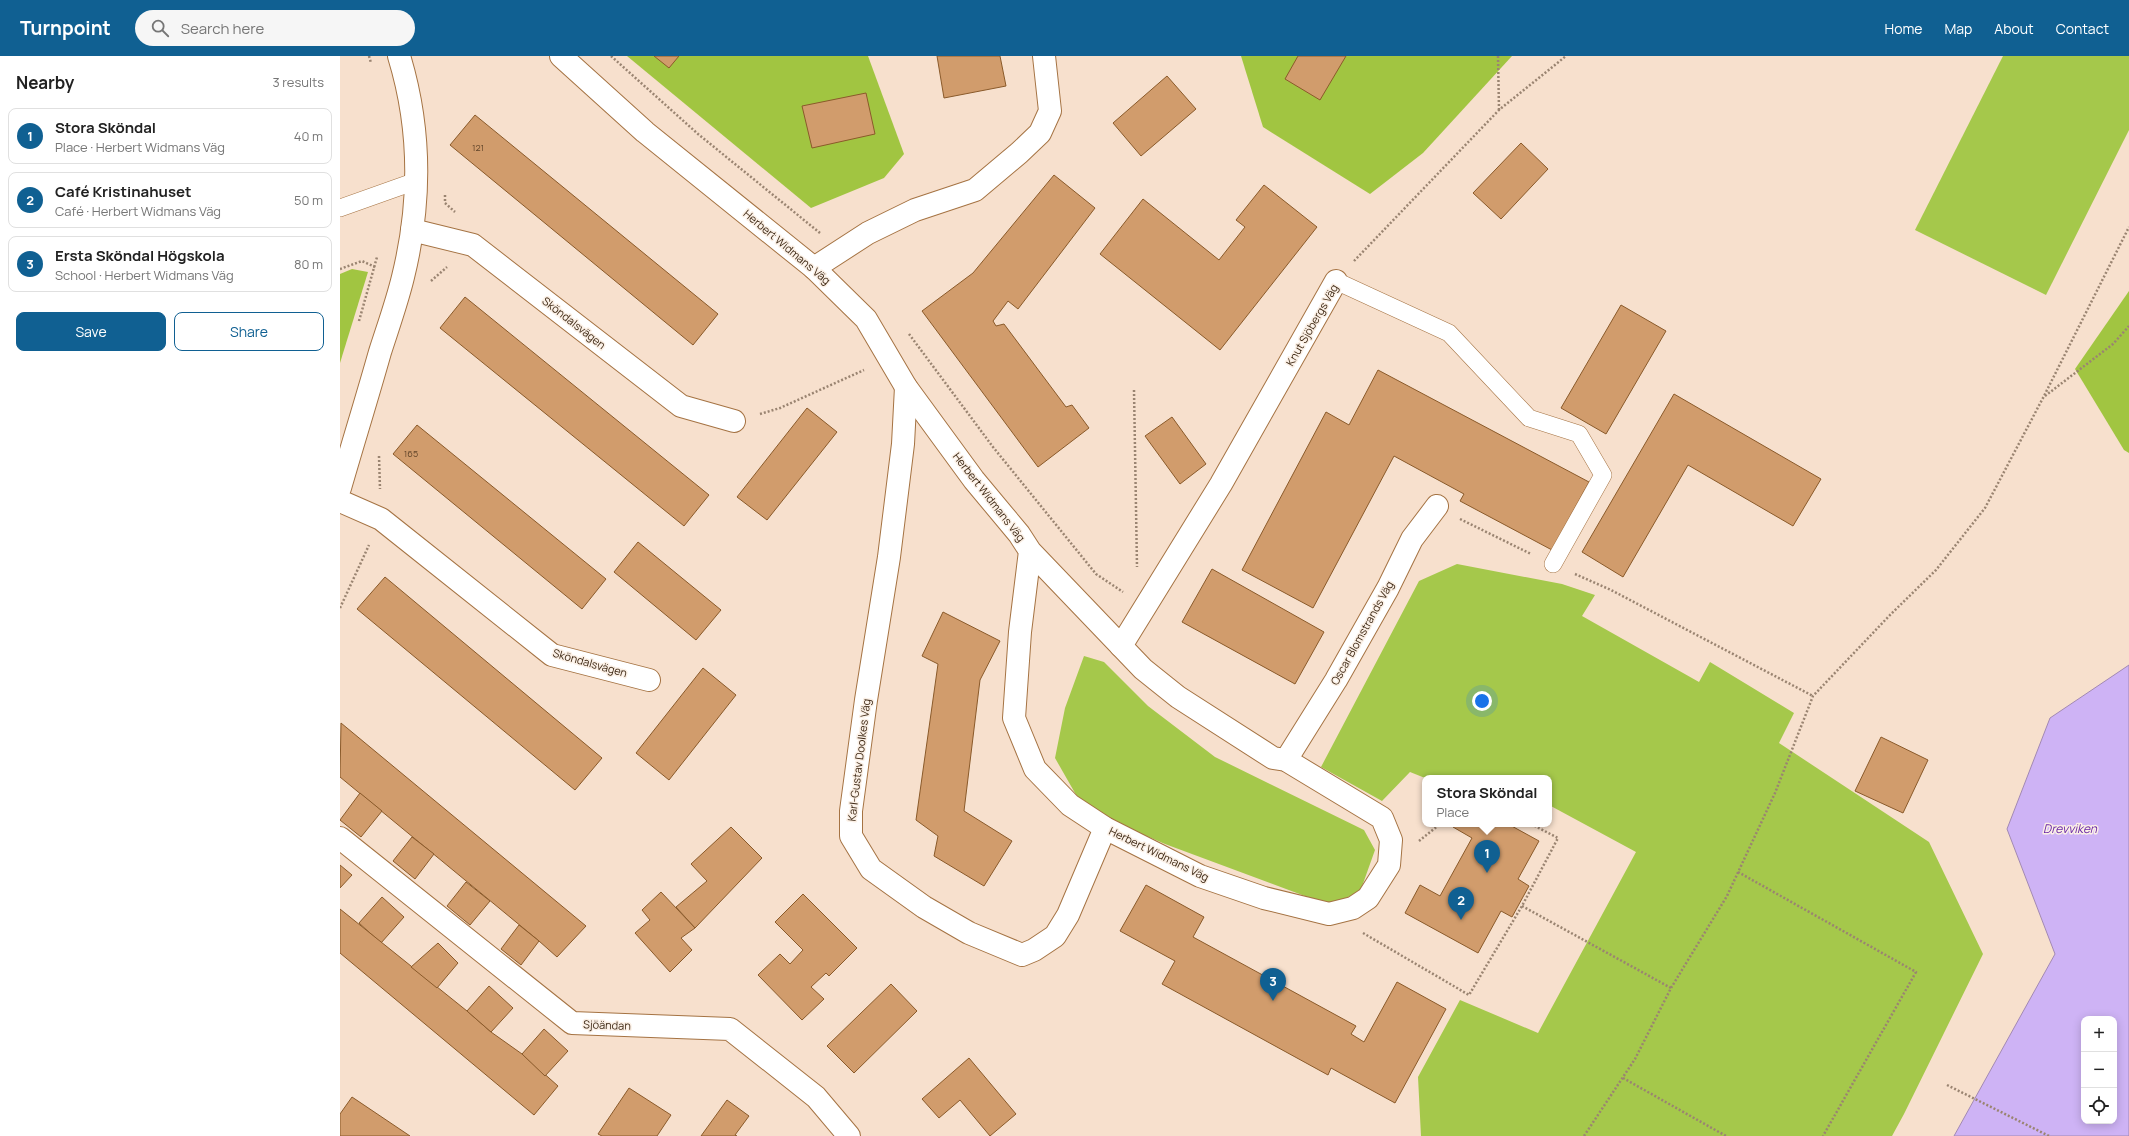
<!DOCTYPE html>
<html lang="en">
<head>
<meta charset="utf-8">
<style>
  :root { --surface:#fff; --page:#f6f6f6; --text:#222; --muted:#767676; --line:#e0e0e0; --accent:#106092 }
  body { margin:0; font-family:Manrope,sans-serif; background:var(--page); color:var(--text) }
  .controls { position:absolute; right:12px; bottom:12px; display:grid; overflow:hidden; border-radius:8px; box-shadow:0 2px 10px #0003 }
  .controls button { width:36px; height:36px; display:grid; place-items:center; padding:0; border:0; border-bottom:1px solid var(--line); background:var(--surface); color:var(--text); font:20px sans-serif }
  .you { position:absolute; left:1142px; top:645px; width:14px; height:14px; margin:-10px; border:3px solid #fff; border-radius:50%; background:#1a73e8; box-shadow:0 0 0 6px #1a73e833 }
  .badge { display:grid; place-items:center; width:26px; height:26px; border-radius:50%; background:var(--accent); color:#fff; font-size:13px; font-weight:700 }
  .pin { position:absolute; translate:-50% -33px; filter:drop-shadow(0 1px 2px #0008) }
  .pin::after { content:''; position:absolute; top:21px; width:14px; height:12px; background:inherit; clip-path:polygon(0 0,100% 0,50% 100%) }
  .popup { position:absolute; left:1082px; top:719px; width:130px; height:52px; box-sizing:border-box; display:grid; place-content:center; border-radius:8px; background:var(--surface); filter:drop-shadow(0 1px 3px #0005); font-size:13px; white-space:nowrap; color:var(--muted) }
  .popup b { font-size:15px; color:var(--text) }
  .popup::after { content:''; position:absolute; left:50%; top:100%; margin-left:-8px; border:8px solid transparent; border-top-color:var(--surface) }
  .list { margin:0; padding:0; list-style:none }
  h2 { display:flex; justify-content:space-between; align-items:center; height:52px; margin:0; padding:0 16px; font-size:17px }
  h2 small { font-size:13px; font-weight:400; color:var(--muted) }
  .list li { display:grid; grid-template-columns:26px 1fr auto; gap:12px; align-items:center; box-sizing:border-box; height:56px; margin:0 8px 8px; padding:0 8px; border:1px solid var(--line); border-radius:8px }
  .list b { display:block; font-size:15px; white-space:nowrap }
  .list p { margin:0; font-size:13px; white-space:nowrap; color:var(--muted) }
  .list em { font-size:13px; font-style:normal; color:var(--muted) }
  .actions { display:flex; gap:8px; padding:12px 16px }
  .actions a { flex:1; padding:9px 0; border:1px solid var(--accent); border-radius:8px; text-align:center; font-size:14px; color:var(--accent) }
  .actions .main { background:var(--accent); color:#fff }
  .icon { flex:none; width:22px; height:22px; fill:none; stroke:currentColor; stroke-width:2; stroke-linecap:round; stroke-linejoin:round }
  .map { position:relative; flex:none; width:1789px; height:1080px; overflow:hidden }
  header { display:flex; align-items:center; gap:24px; box-sizing:border-box; height:56px; padding:0 20px; background:var(--accent); color:#fff }
  header strong { font-size:19px }
  nav { display:flex; gap:22px; margin-inline-start:auto; font-size:14px }
  .search { width:280px; height:36px; background:var(--page); display:flex; align-items:center; gap:10px; box-sizing:border-box; padding:0 14px; border-radius:22px; color:var(--muted); font-size:15px }
  main { display:flex }
  aside { flex:1; background:var(--surface) }
  .map>svg:first-child { display:block }
  .green { fill:#a5c84b }
  .forest { fill:#a1c541 }
  .water { fill:#ceb3f5; stroke:#a289b2; fill-rule:evenodd }
  .building { fill:#d19c6c; stroke:#8a5a2a }
  .lines { fill:none; stroke-linecap:round; stroke-linejoin:round }
  .lane-casing { stroke:#a57343; stroke-width:18 }
  .street-casing { stroke:#a57343; stroke-width:24 }
  .path { stroke:#9a8471; stroke-width:2.5; stroke-dasharray:2 2; stroke-linecap:butt }
  .lane { stroke:#fff; stroke-width:17 }
  .street { stroke:#fff; stroke-width:22 }
  .labels { text-anchor:middle; stroke-width:3; stroke-linejoin:round; paint-order:stroke }
  .number-label { font-size:9px; fill:#62452a }
  .street-label { font-size:11px; fill:#3d2814; stroke:#fbf0e6 }
  .water-label { font-size:12px; font-style:italic; fill:#6b27a6; stroke:#fbf0e6 }
</style>
</head>
<body>
<header>
<strong>Turnpoint</strong>
<div class="search"><svg class="icon" aria-label="search" viewBox="0 0 24 24"><circle cx="10" cy="10" r="6"/><path d="M15 15l6 6"/></svg>Search here</div>
<nav><a>Home</a><a>Map</a><a>About</a><a>Contact</a></nav>
</header>
<main>
<aside>
<h2>Nearby<small>3 results</small></h2>
<ul class="list">
<li><span class="badge">1</span><div><b>Stora Sköndal</b><p>Place · Herbert Widmans Väg</p></div><em>40 m</em></li>
<li><span class="badge">2</span><div><b>Café Kristinahuset</b><p>Café · Herbert Widmans Väg</p></div><em>50 m</em></li>
<li><span class="badge">3</span><div><b>Ersta Sköndal Högskola</b><p>School · Herbert Widmans Väg</p></div><em>80 m</em></li>
</ul>
<div class="actions"><a class="main">Save</a><a>Share</a></div>
</aside>
<div class="map">
<svg width="1789" height="1080" viewBox="0 0 1789 1080">
  <rect width="100%" height="100%" fill="#f7e0cd"/>
  <g class="green">
    <path d="M1663,0H1789V74L1706,239L1575,174Z"/>
    <path d="M1117,508L1222,528L1255,539L1242,560L1359,626L1370,606L1454,657L1439,687L1589,786L1643,898L1564,1058L1552,1080H1081L1078,1021L1120,944L1198,977L1296,796L1209,749V722H1085L1070,716L1042,745L981,711L1079,525Z"/>
    <path d="M744,600L764,606L808,650L875,701L1024,774L1035,794L1020,836L989,849L825,788L774,766L739,744L715,702L725,652Z"/>
  </g>
  <g class="forest">
    <path d="M287,0H528L564,98L544,122L471,152Z"/>
    <path d="M901,0H1172L1083,97L1030,138L923,71Z"/>
    <path d="M12,213L28,216L0,307V218Z"/>
    <path d="M1789,235V397L1784,394L1735,313Z"/>
  </g>
  <path class="water" d="M1789,609V1080H1614L1715,898L1667,773L1710,662ZM1744,963H1774V1065H1744Z"/>
  <g class="building">
    <path d="M314,0H339L329,12Z"/>
    <path d="M597,0H660L666,30L604,42Z"/>
    <path d="M958,0H1006L980,44L945,23Z"/>
    <path d="M827,20L856,53L801,100L773,67Z"/>
    <path d="M526,37L535,78L472,92L462,50Z"/>
    <path d="M135,59L378,258L353,289L110,89Z"/>
    <path d="M1181,87L1208,113L1161,163L1133,137Z"/>
    <path d="M714,119L755,152L678,253L668,245L653,265L656,270L664,268L726,351L732,349L749,372L698,411L582,255L633,217Z"/>
    <path d="M924,129L977,171L880,294L760,198L803,143L879,204L905,171L896,164Z"/>
    <path d="M125,241L369,439L344,470L100,272Z"/>
    <path d="M1281,249L1326,275L1266,378L1221,352Z"/>
    <path d="M1038,314L1249,426L1212,494L1120,445L1124,438L1054,400L973,552L902,514L986,356L1009,369Z"/>
    <path d="M1334,338L1481,423L1453,470L1348,409L1283,521L1242,496Z"/>
    <path d="M467,352L497,376L427,464L397,441Z"/>
    <path d="M832,361L866,408L840,428L805,380Z"/>
    <path d="M77,369L266,523L242,553L53,398Z"/>
    <path d="M298,486L381,554L356,584L274,516Z"/>
    <path d="M872,513L984,576L955,628L842,566Z"/>
    <path d="M45,521L262,702L235,734L17,553Z"/>
    <path d="M603,556L660,585L640,624L624,755L672,785L644,830L594,800L598,780L576,764L598,608L582,600Z"/>
    <path d="M363,612L396,639L329,724L296,697Z"/>
    <path d="M1,667L246,870L217,901L199,885L0,721Z"/>
    <path d="M1541,681L1588,704L1563,757L1515,735Z"/>
    <path d="M20,737L42,755L21,781L0,764Z"/>
    <path d="M1115,768H1168L1199,785L1178,823L1189,830L1172,861L1161,855L1138,897L1065,857L1080,829L1100,840L1132,782L1113,771Z"/>
    <path d="M391,771L422,802L355,872L336,851L367,825L351,808Z"/>
    <path d="M72,781L94,798L75,823L53,805Z"/>
    <path d="M0,809L12,819L0,832Z"/>
    <path d="M126,826L150,845L130,869L107,850Z"/>
    <path d="M806,829L864,861L853,881L1016,970L1011,978L1024,986L1057,926L1106,953L1055,1047L991,1012L988,1019L822,928L835,905L780,875Z"/>
    <path d="M321,836L355,872L341,882L352,894L330,916L295,877L310,864L302,854Z"/>
    <path d="M463,838L517,892L489,920L486,917L471,931L484,943L462,964L418,919L440,898L450,908L463,894L435,866Z"/>
    <path d="M42,841L64,861L41,887L19,867Z"/>
    <path d="M0,853L127,955L151,976L182,998L218,1030L194,1059L0,897Z"/>
    <path d="M179,869L199,885L181,909L161,893Z"/>
    <path d="M98,887L118,907L97,932L71,911Z"/>
    <path d="M551,928L577,955L514,1017L487,990Z"/>
    <path d="M149,930L173,952L151,976L127,955Z"/>
    <path d="M204,973L228,995L205,1020L182,998Z"/>
    <path d="M629,1002L676,1058L650,1080L620,1044L599,1062L582,1043Z"/>
    <path d="M289,1032L331,1059L317,1080H262L258,1078Z"/>
    <path d="M12,1041L70,1080H0V1058Z"/>
    <path d="M387,1044L409,1060L395,1079L397,1080H361Z"/>
  </g>
  <g class="lines">
    <g class="lane-casing">
      <g id="lane">
        <path d="M0,152L76,125"/>
        <path d="M996,225L1109,277L1189,362L1239,378L1263,419L1213,508"/>
      </g>
    </g>
    <g class="street-casing">
      <g id="street">
        <path d="M221,0L305,76L474,212L526,263L566,331L634,424L679,478L690,495L803,613L838,641L933,702L946,704L1042,762L1051,784L1049,809L1028,842L1013,852L989,858L924,842L860,820L765,772L730,749L695,713L674,662L680,576L690,495"/>
        <path d="M72,174L133,189L341,350L394,365"/>
        <path d="M474,212L528,177L575,154L635,134L679,97L700,77L710,55L704,0"/>
        <path d="M566,331L563,388L549,501L526,644L511,755V780L531,813L584,851L629,877L682,899L694,894L715,880L728,859L765,772"/>
        <path d="M0,432C13,387 27,342 40,296C48,271 57,246 63,221C81,148 81,72 59,0"/>
        <path d="M0,445L41,463L212,599L309,624"/>
        <path d="M781,590L881,428L996,225"/>
        <path d="M946,704L996,624L1048,532L1072,483L1097,450"/>
        <path d="M0,782L232,967L390,973L476,1041L509,1080"/>
      </g>
    </g>
    <g class="path">
      <path d="M29,0L31,7"/>
      <path d="M271,0L358,78L480,177"/>
      <path d="M1158,0L1159,54"/>
      <path d="M105,139V147L115,156"/>
      <path d="M1014,205L1159,54L1226,0"/>
      <path d="M0,213L22,205L35,211"/>
      <path d="M91,225L107,211"/>
      <path d="M19,265L37,201"/>
      <path d="M569,278L653,391L756,518L783,536"/>
      <path d="M794,334L797,511"/>
      <path d="M1705,340L1773,288L1789,270"/>
      <path d="M420,358L440,352L524,314"/>
      <path d="M39,400L40,433"/>
      <path d="M1120,463L1191,498"/>
      <path d="M1235,518L1271,534L1473,640"/>
      <path d="M0,552L29,489"/>
      <path d="M1079,785L1100,768"/>
      <path d="M1398,816L1576,916L1483,1080"/>
      <path d="M1182,850L1331,932"/>
      <path d="M1023,877L1129,939L1182,850L1218,782L1191,768"/>
      <path d="M1283,1022L1386,1080"/>
      <path d="M1607,1029L1709,1080"/>
      <path d="M1244,1080L1295,1003L1331,932L1387,840L1435,737L1473,640L1550,559L1596,514L1645,452L1704,340L1789,171"/>
    </g>
    <use href="#lane" class="lane"/>
    <use href="#street" class="street"/>
  </g>
  <g class="labels">
    <g class="number-label">
      <text x="138" y="95">121</text>
      <text x="71" y="401">165</text>
    </g>
    <g class="street-label">
      <text transform="translate(447 191) rotate(40)" y="4">Herbert Widmans Väg</text>
      <text transform="translate(234 267) rotate(38)" y="4">Sköndalsvägen</text>
      <text transform="translate(972 269) rotate(-60)" y="4">Knut Sjöbergs Väg</text>
      <text transform="translate(649 441) rotate(52)" y="4">Herbert Widmans Väg</text>
      <text transform="translate(1022 577) rotate(-61)" y="4">Oscar Blomstrands Väg</text>
      <text transform="translate(250 607) rotate(16)" y="4">Sköndalsvägen</text>
      <text transform="translate(519 704) rotate(-83)" y="4">Karl-Gustav Doolkes Väg</text>
      <text transform="translate(819 798) rotate(26)" y="4">Herbert Widmans Väg</text>
      <text transform="translate(267 969) rotate(2)" y="4">Sjöändan</text>
    </g>
    <g class="water-label">
      <text x="1730" y="777">Drevviken</text>
    </g>
  </g>
</svg>
<div class="controls">
<button>+</button>
<button>−</button>
<button><svg class="icon" aria-label="locate" viewBox="0 0 24 24"><circle cx="12" cy="12" r="6"/><path d="M12 2v4M12 18v4M2 12h4M18 12h4"/></svg></button>
</div>
<div class="you"></div>
<div class="pin badge" style="left:1147px;top:817px">1</div>
<div class="popup"><b>Stora Sköndal</b>Place</div>
<div class="pin badge" style="left:1121px;top:864px">2</div>
<div class="pin badge" style="left:933px;top:945px">3</div>
</div>
</main>
</body>
</html>
